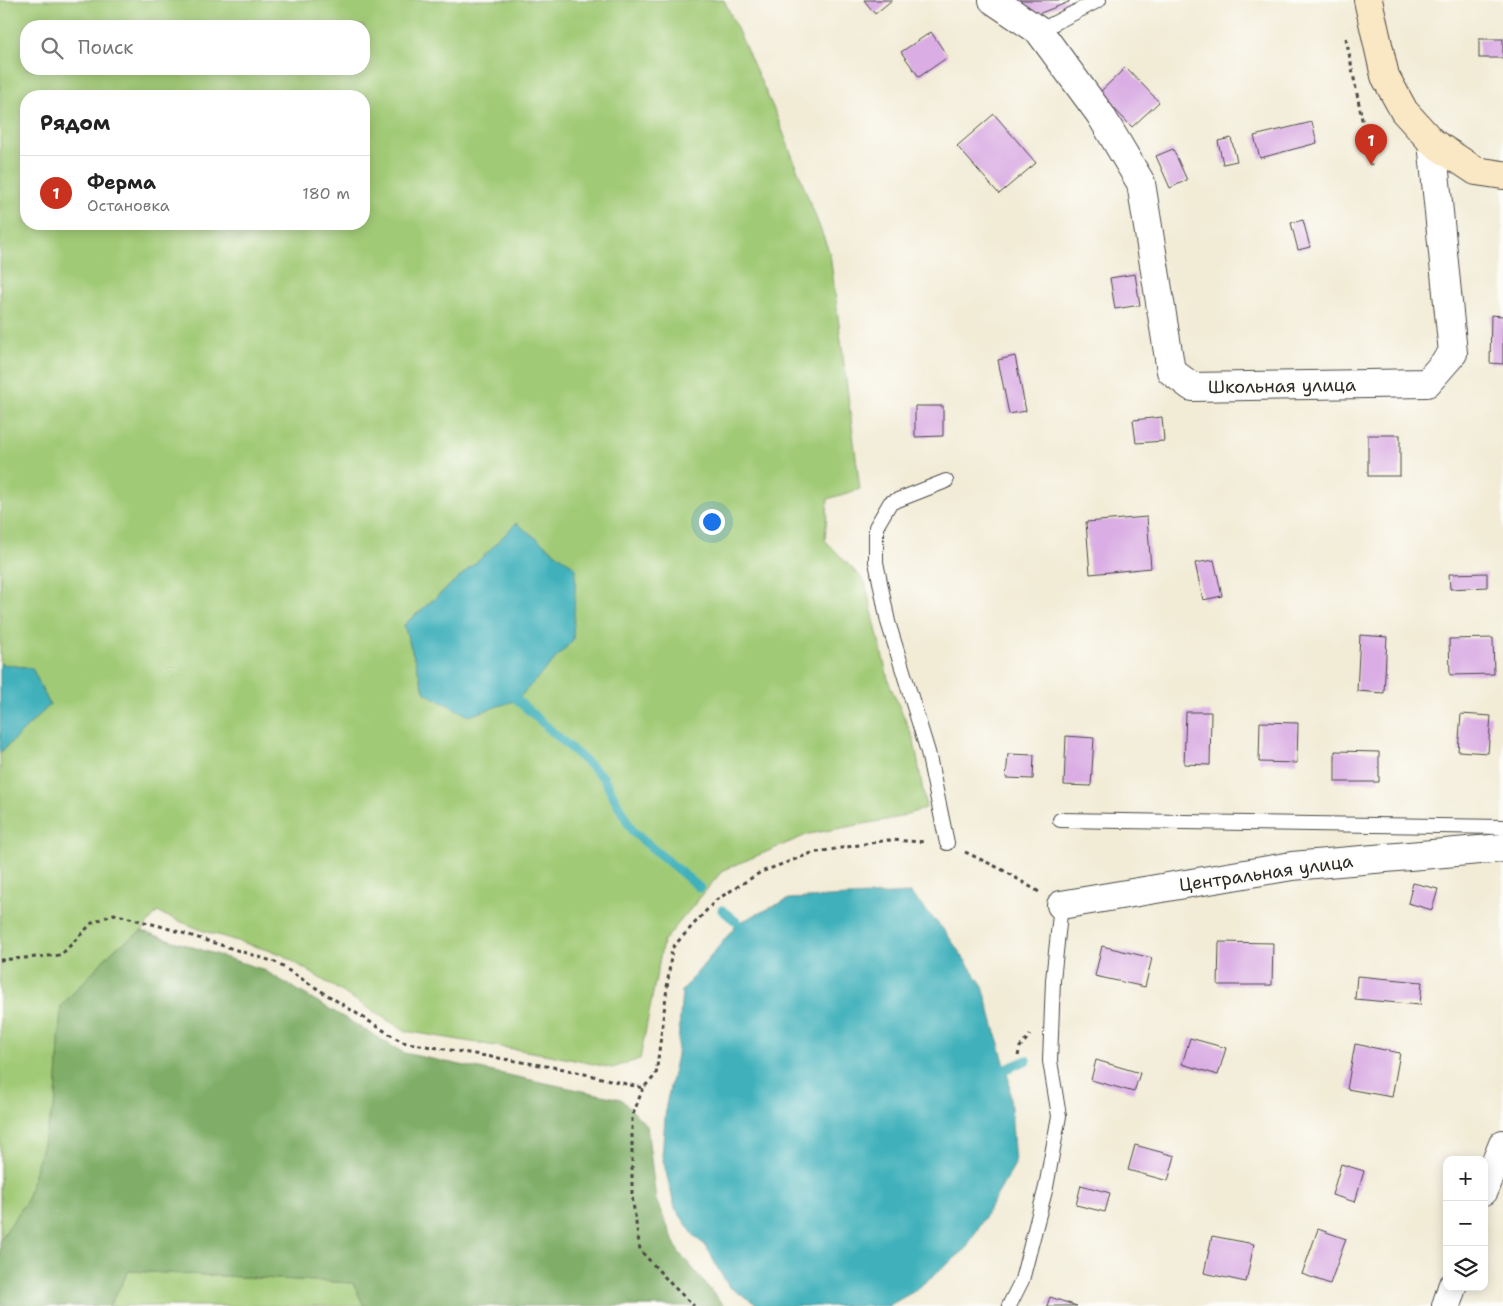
<!DOCTYPE html>
<html lang="ru">
<head>
<meta charset="utf-8">
<style>
  :root { --surface:#fff; --page:#f6f6f6; --text:#222; --muted:#767676; --line:#e0e0e0; --accent:#c8321e }
  body { margin:0; font-family:"Shantell Sans",sans-serif; background:var(--page); color:var(--text) }
  .controls { position:absolute; right:15px; bottom:15px; display:grid; overflow:hidden; border-radius:10px; box-shadow:0 2px 12px #0003 }
  .controls button { width:45px; height:45px; display:grid; place-items:center; padding:0; border:0; border-bottom:1px solid var(--line); background:var(--surface); color:var(--text); font:25px sans-serif }
  .you { position:absolute; left:711px; top:521px; width:18px; height:18px; margin:-12px; border:4px solid #fff; border-radius:50%; background:#1a73e8; box-shadow:0 0 0 8px #1a73e833 }
  .badge { display:grid; place-items:center; width:32px; height:32px; border-radius:50%; background:var(--accent); color:#fff; font-size:16px; font-weight:700 }
  .pin { position:absolute; translate:-50% -41px; filter:drop-shadow(0 1px 2px #0008) }
  .pin::after { content:''; position:absolute; top:26px; width:18px; height:15px; background:inherit; clip-path:polygon(0 0,100% 0,50% 100%) }
  .list { margin:0; padding:0; list-style:none }
  h2 { display:flex; justify-content:space-between; align-items:center; height:65px; margin:0; padding:0 20px; font-size:21px }
  h2 small { font-size:16px; font-weight:400; color:var(--muted) }
  .list li { display:grid; grid-template-columns:32px 1fr auto; gap:15px; align-items:center; box-sizing:border-box; height:75px; padding:0 20px; border-top:1px solid var(--line) }
  .list b { display:block; font-size:19px; white-space:nowrap }
  .list p { margin:0; font-size:16px; white-space:nowrap; color:var(--muted) }
  .list em { font-size:16px; font-style:normal; color:var(--muted) }
  .icon { flex:none; width:28px; height:28px; fill:none; stroke:currentColor; stroke-width:2; stroke-linecap:round; stroke-linejoin:round }
  .map { position:relative; flex:none; width:1503px; height:1306px; overflow:hidden }
  .search { position:absolute; background:var(--surface); box-shadow:0 2px 12px #0003; left:20px; top:20px; width:350px; height:55px; display:flex; align-items:center; gap:12px; box-sizing:border-box; padding:0 18px; border-radius:20px; color:var(--muted); font-size:19px }
  .panel { position:absolute; background:var(--surface); box-shadow:0 2px 12px #0003; left:20px; top:90px; width:350px; height:140px; border-radius:20px }
  .map>svg:first-child { display:block }
  .green { fill:#a1ca76; stroke:#667a50; fill-rule:evenodd }
  .forest { fill:#80ae67; stroke:#566c49 }
  .water { fill:#41b1bb; stroke:#366e73 }
  .lines { fill:none; stroke-linecap:round; stroke-linejoin:round }
  .stream { stroke:#41b1bb; stroke-width:9 }
  .building { fill:#daade4 }
  .lane-casing { stroke:#494845; stroke-width:16 }
  .street-casing { stroke:#494845; stroke-width:30 }
  .secondary-casing { stroke:#494845; stroke-width:30 }
  .path { stroke:#494845; stroke-width:3; stroke-dasharray:4 4; stroke-linecap:butt }
  .lane { stroke:#fff; stroke-width:14 }
  .street { stroke:#fff; stroke-width:28 }
  .secondary { stroke:#fae7c3; stroke-width:28 }
  .labels { text-anchor:middle; stroke-width:4; stroke-linejoin:round; paint-order:stroke }
  .street-label { font-size:18px; fill:#2b2b2b; stroke:#fdfcf7 }
</style>
</head>
<body>
<div class="map">
<svg width="1503" height="1306" viewBox="0 0 1503 1306">
  <rect width="100%" height="100%" fill="#fdfcf7"/>
  <filter id="ink" filterUnits="userSpaceOnUse"><feTurbulence type="fractalNoise" baseFrequency=".02" numOctaves="2"/><feDisplacementMap in="SourceGraphic" scale="10" xChannelSelector="R" yChannelSelector="G"/><feConvolveMatrix kernelMatrix="1 2 1 2 8 2 1 2 1" color-interpolation-filters="sRGB"/></filter>
  <filter id="wash" filterUnits="userSpaceOnUse"><feTurbulence type="fractalNoise" baseFrequency=".0096" numOctaves="4" result="noise"/><feDisplacementMap in="SourceGraphic" scale="20" xChannelSelector="R" yChannelSelector="G"/><feGaussianBlur stdDeviation="1.12" result="paint"/><feColorMatrix in="noise" values="0 0 0 0 0 0 0 0 0 0 0 0 0 0 0 0 0 1.4 0 .05"/><feComposite in="paint" operator="in"/></filter>
  <g filter="url(#wash)">
    <rect width="100%" height="100%" fill="#f2ecd7"/>
    <g class="green">
      <path d="M0,0H724L776,114L830,254L860,489L828,499L825,540L865,582L889,683L914,740L926,808L896,818L809,834L723,870L663,942L640,1059L612,1068L550,1055L405,1031L281,954L204,931L157,912L142,931L113,950L61,1006L56,1099L26,1202L0,1240V753L50,705L32,668L0,664ZM26,26H364V69H26ZM26,96H364V224H26ZM487,553L425,693L404,625Z"/>
      <path d="M129,1271L353,1283L364,1306H109Z"/>
    </g>
    <path class="forest" d="M142,931L262,969L404,1053L621,1099L647,1126L656,1200L678,1251L724,1306H364L353,1283L129,1271L109,1306H0V1240L26,1202L56,1099L61,1006L113,950Z"/>
    <g class="water">
      <path d="M516,523L576,568L573,640L517,700L469,716L425,693L404,625L487,553Z"/>
      <path d="M0,664L32,668L50,705L0,753Z"/>
      <path d="M910,893L944,930L983,986L1009,1080L1015,1164L966,1249L913,1292L888,1306H763L756,1304L729,1287L718,1269L706,1246L695,1237L675,1208L662,1156L666,1105L677,1055L682,991L738,923L789,899Z"/>
    </g>
    <g class="lines">
      <g class="stream">
        <path d="M517,700L603,777L633,832L700,888"/>
        <path d="M722,910L738,923"/>
        <path d="M1006,1069L1027,1060"/>
      </g>
    </g>
    <g id="blocks">
      <g class="building">
        <path d="M864,0H892L875,14Z"/>
        <path d="M1017,0H1069V2L1025,19Z"/>
        <path d="M931,32L948,57L919,77L901,52Z"/>
        <rect x="1479" y="39" width="24" height="19"/>
        <path d="M1126,67L1159,102L1132,127L1099,93Z"/>
        <path d="M994,114L1036,163L999,194L957,146Z"/>
        <path d="M1312,122L1317,143L1260,158L1254,136Z"/>
        <path d="M1231,138L1237,161L1223,164L1218,141Z"/>
        <path d="M1173,149L1187,180L1170,188L1156,156Z"/>
        <path d="M1303,220L1310,247L1298,250L1291,223Z"/>
        <path d="M1135,274L1140,305L1115,309L1110,278Z"/>
        <path d="M1491,315L1503,316V364L1490,363Z"/>
        <path d="M1015,356L1026,411L1009,414L998,360Z"/>
        <path d="M915,406H943V436L915,437Z"/>
        <path d="M1162,417L1164,441L1136,443L1133,420Z"/>
        <rect x="1368" y="435" width="32" height="41"/>
        <path d="M1147,517L1151,568L1090,574L1086,522Z"/>
        <path d="M1214,560L1222,596L1203,600L1195,563Z"/>
        <path d="M1487,573V587L1450,589L1449,574Z"/>
        <path d="M1360,635L1387,637L1384,693L1357,691Z"/>
        <path d="M1493,638L1494,674L1450,675L1449,639Z"/>
        <path d="M1186,712H1211L1210,765L1184,764Z"/>
        <path d="M1461,714L1491,716L1488,753L1458,751Z"/>
        <path d="M1260,722L1298,723L1297,763L1259,762Z"/>
        <path d="M1066,736L1094,738L1091,786L1064,785Z"/>
        <path d="M1335,751L1379,752V782H1335Z"/>
        <path d="M1008,754L1034,755L1033,779L1006,778Z"/>
        <path d="M1413,883L1438,889L1432,910L1408,903Z"/>
        <path d="M1219,942L1273,943L1272,985H1218Z"/>
        <path d="M1102,946L1152,958L1145,987L1095,976Z"/>
        <path d="M1357,976L1422,982L1420,1005L1355,999Z"/>
        <path d="M1190,1038L1226,1048L1218,1075L1182,1064Z"/>
        <path d="M1355,1044L1400,1053L1392,1097L1347,1089Z"/>
        <path d="M1096,1060L1140,1073L1134,1092L1091,1080Z"/>
        <path d="M1135,1145L1175,1156L1168,1181L1128,1170Z"/>
        <path d="M1341,1164L1364,1171L1355,1202L1332,1195Z"/>
        <path d="M1081,1185L1110,1193L1105,1212L1076,1205Z"/>
        <path d="M1318,1229L1346,1239L1330,1284L1302,1274Z"/>
        <path d="M1212,1236L1254,1244L1246,1282L1204,1273Z"/>
        <path d="M1050,1297L1077,1306H1047Z"/>
      </g>
    </g>
  </g>
  <g filter="url(#ink)">
    <use href="#blocks" fill-opacity="0" stroke="#494845" stroke-width="1"/>
    <g class="lines">
      <g class="lane-casing">
        <g id="lane">
          <path d="M1039,31L1099,0"/>
          <path d="M946,481L890,503L876,527V562L888,622L928,752L947,843"/>
          <path d="M1060,820L1503,827"/>
          <path d="M1009,1306L1022,1280L1046,1187L1059,1116L1050,1061L1053,980L1061,905"/>
        </g>
      </g>
      <g class="street-casing">
        <g id="street">
          <path d="M993,0L1039,31L1100,114L1141,183L1171,371L1192,387L1427,383L1453,353L1432,142"/>
          <path d="M1061,905L1292,866L1503,848"/>
          <path d="M1484,1191L1503,1144"/>
          <path d="M1446,1306L1452,1287"/>
        </g>
      </g>
      <g class="secondary-casing">
        <path id="secondary" d="M1368,0L1385,76L1404,111L1432,142L1476,171L1503,175"/>
      </g>
      <g class="path">
        <path d="M1346,38L1371,165"/>
        <path d="M965,852L1001,869L1039,892"/>
        <path d="M0,960L61,955L92,923L114,914L160,926L275,962L402,1042L564,1069L643,1088L656,1075L672,948L716,900L761,872L812,853L888,840L926,842"/>
        <path d="M1018,1056L1020,1047L1030,1035"/>
        <path d="M643,1088L632,1117V1196L640,1250L672,1285L694,1306"/>
      </g>
      <use href="#lane" class="lane"/>
      <use href="#street" class="street"/>
      <use href="#secondary" class="secondary"/>
    </g>
  </g>
  <g class="labels">
    <g class="street-label">
      <text transform="translate(1282 386) rotate(-1)" y="6">Школьная улица</text>
      <text transform="translate(1266 873) rotate(-8)" y="6">Центральная улица</text>
    </g>
  </g>
</svg>
<div class="controls">
<button>+</button>
<button>−</button>
<button><svg class="icon" aria-label="layers" viewBox="0 0 24 24"><path d="M12 4l9 5-9 5-9-5zM3 14l9 5 9-5"/></svg></button>
</div>
<div class="you"></div>
<div class="pin badge" style="left:1371px;top:165px">1</div>
<div class="search"><svg class="icon" aria-label="search" viewBox="0 0 24 24"><circle cx="10" cy="10" r="6"/><path d="M15 15l6 6"/></svg>Поиск</div>
<section class="panel">
<h2>Рядом<small></small></h2>
<ul class="list">
<li><span class="badge">1</span><div><b>Ферма</b><p>Остановка</p></div><em>180 m</em></li>
</ul>
</section>
</div>
</body>
</html>
